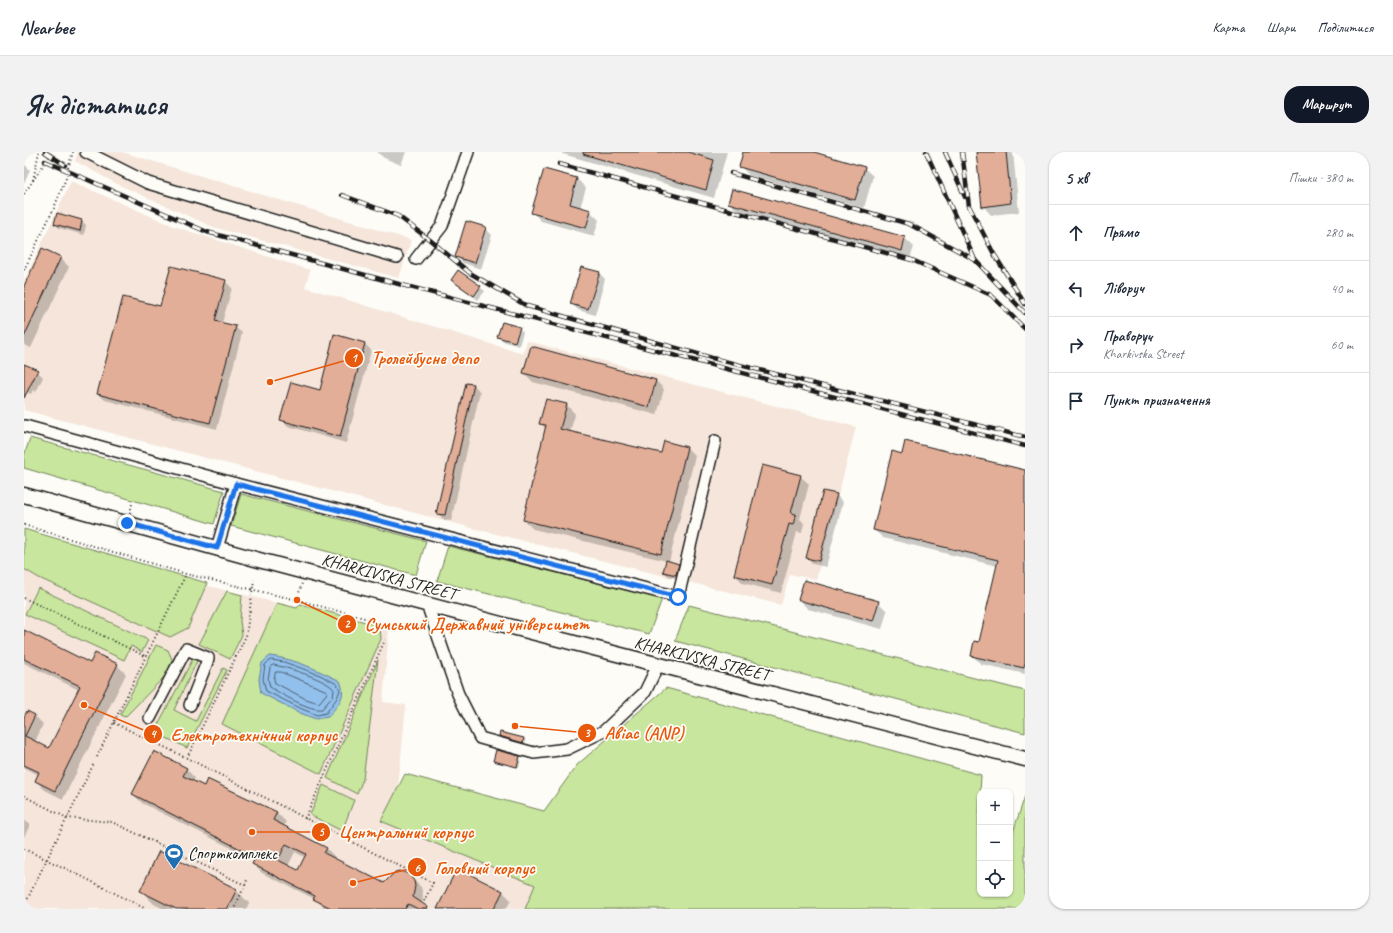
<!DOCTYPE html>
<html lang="uk">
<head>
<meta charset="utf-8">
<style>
  :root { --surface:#fff; --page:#f2f2f3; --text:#1f2937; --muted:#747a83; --line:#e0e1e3; --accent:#111827 }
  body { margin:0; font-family:Caveat,sans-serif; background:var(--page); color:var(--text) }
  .controls { position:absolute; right:12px; bottom:12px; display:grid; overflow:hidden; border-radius:8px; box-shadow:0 1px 3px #0004 }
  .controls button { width:36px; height:36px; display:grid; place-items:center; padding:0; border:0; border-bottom:1px solid var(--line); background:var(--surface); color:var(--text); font:20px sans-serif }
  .stop { position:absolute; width:12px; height:12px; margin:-9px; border:3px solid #1a73e8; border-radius:50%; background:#fff }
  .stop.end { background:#1a73e8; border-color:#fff; box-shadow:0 1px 4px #0008 }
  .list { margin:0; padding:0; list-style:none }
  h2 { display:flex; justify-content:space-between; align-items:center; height:52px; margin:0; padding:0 16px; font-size:17px }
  h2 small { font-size:13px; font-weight:400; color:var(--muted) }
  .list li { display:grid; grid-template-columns:26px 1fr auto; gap:12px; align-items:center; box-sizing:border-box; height:56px; padding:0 16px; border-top:1px solid var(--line) }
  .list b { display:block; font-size:15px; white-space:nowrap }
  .list p { margin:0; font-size:13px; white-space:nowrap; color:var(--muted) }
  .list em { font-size:13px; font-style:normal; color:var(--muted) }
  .icon { flex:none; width:22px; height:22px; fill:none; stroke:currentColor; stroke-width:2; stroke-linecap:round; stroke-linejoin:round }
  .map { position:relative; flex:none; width:1001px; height:757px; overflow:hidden; border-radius:16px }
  header { display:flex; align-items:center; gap:24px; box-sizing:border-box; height:56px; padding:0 20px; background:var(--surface); border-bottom:1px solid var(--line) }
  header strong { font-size:19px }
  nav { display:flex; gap:22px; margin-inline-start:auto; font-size:14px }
  .intro { display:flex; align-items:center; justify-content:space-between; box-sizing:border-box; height:96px; padding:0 24px }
  h1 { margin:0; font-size:28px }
  .button { padding:10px 18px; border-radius:16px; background:var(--accent); color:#fff; font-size:14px; font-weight:700 }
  main { display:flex; gap:24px; padding:0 24px }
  aside { flex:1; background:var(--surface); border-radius:16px; box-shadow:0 1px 3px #0004 }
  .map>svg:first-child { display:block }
  .built { fill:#f5e5da }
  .green { fill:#c8e69d; stroke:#72815c }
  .water { fill:#92c0ec; stroke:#637e99 }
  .shadow { fill:#0003; fill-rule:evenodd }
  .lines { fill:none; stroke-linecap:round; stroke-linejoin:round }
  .shore { stroke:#4b5e6f; stroke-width:1 }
  .building { fill:#e3ae97; stroke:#1c1c1c; fill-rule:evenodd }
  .minor-casing { stroke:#1c1c1c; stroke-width:14 }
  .major-casing { stroke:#1c1c1c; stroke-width:17 }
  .path { stroke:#1c1c1c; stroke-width:2; stroke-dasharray:1 3; stroke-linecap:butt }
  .minor { stroke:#fdfcf7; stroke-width:11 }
  .major { stroke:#fdfcf7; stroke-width:14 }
  .rail-casing { stroke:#1c1c1c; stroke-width:4.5 }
  .rail { stroke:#fdfcf7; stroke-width:3; stroke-dasharray:9; stroke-linecap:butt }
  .route { stroke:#1a73e8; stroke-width:5 }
  .labels { text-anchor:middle; stroke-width:3.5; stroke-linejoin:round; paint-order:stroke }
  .street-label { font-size:17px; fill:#1c1c1c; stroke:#fdfcf7 }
  .poi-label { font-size:17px; fill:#1c1c1c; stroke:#fdfcf7; text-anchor:start }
  .leader { fill:none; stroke:#e8590c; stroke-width:1.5 }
  .callout-dot { fill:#e8590c; stroke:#fdfcf7; stroke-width:1.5 }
  .mark-label { font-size:12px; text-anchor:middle; font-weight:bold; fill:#fff }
  .callout-label { font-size:18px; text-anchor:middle; font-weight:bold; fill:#e8590c; stroke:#fdfcf7; stroke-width:3.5; stroke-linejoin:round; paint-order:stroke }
</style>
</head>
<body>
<header>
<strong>Nearbee</strong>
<nav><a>Карта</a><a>Шари</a><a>Поділитися</a></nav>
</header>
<div class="intro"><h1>Як дістатися</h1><a class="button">Маршрут</a></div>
<main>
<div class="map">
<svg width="1001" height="757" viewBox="0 0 1001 757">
  <rect width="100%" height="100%" fill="#fdfcf7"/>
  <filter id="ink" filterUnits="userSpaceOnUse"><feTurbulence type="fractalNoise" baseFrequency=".025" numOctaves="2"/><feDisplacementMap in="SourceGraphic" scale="8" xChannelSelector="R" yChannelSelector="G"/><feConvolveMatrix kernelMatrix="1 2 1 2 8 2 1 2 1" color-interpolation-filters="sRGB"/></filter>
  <g filter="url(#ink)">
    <g class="built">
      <path d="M54,0H98L387,88L375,126L189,75L93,32L51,9Z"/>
      <path d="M47,29L149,74L286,118L281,135L499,202L503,189L832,275L792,428L766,422L757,453L452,377L0,258V129Z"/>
      <path d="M0,380L152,426L273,456L276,452L365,476L359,550L382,553L374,636L357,669L511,733L501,757H0Z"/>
    </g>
    <g class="green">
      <path d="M6,286L200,339L190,372L0,316V304Z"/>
      <path d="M217,342L402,389L392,423L207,374Z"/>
      <path d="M0,377L183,431L164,476L146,485L15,426L0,417Z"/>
      <path d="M424,394L638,447L625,482L413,429Z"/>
      <path d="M14,436L124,488L118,500L107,494L100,508L1,462Z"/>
      <path d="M203,439L218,443L216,469L218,483L206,507L175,492Z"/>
      <path d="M253,451L273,456L276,452L356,474L357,487L297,622L198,572Z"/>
      <path d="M665,453L1001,539V581L651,489Z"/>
      <path d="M132,493L144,498L148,507L144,521L101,565L96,563Z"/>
      <path d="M172,501L173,509L150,558L172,569L199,516L203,518L163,596L130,580Z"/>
      <path d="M354,508L339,627L333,642L303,626Z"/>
      <path d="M642,536L957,623L954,685L956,686V742H986V689L1001,644V757H501L511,733L357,669L381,622L520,659L553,613Z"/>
      <path d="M299,633L330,648L318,679L286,663Z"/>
    </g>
    <path class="water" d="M246,504C271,507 294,518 316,529C323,546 314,552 304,565L292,567L276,561L237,541L235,527L238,511Z"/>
    <g class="shadow">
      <path d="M353,0H382L377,13L360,6Z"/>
      <path d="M537,0H703L690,46L539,2Z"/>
      <path d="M720,0H786L840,16L849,24L840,56L725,23L716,14Z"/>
      <path d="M953,0H989L995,60L967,63L959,54Z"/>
      <path d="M0,12L6,18L0,32Z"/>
      <path d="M520,18L553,27L562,36L556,56L566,59L575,68L570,84L517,69L508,60Z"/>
      <path d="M708,39L881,86L890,95L886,107L714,59L705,51Z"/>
      <path d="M34,62L58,69L62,73L60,83L35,76L31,72Z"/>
      <path d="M461,76L468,83L457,117L439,111L433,105Z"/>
      <path d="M36,106L45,115L7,196L0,193V137Z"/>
      <path d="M434,119L461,139L454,148L428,128Z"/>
      <path d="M575,121L581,127L571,163L554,158L547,151Z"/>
      <path d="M201,129L208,136L198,171L211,175L218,181L193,277L81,248L74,242L137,156Z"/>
      <path d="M495,176L499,180L495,194L478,189L474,184Z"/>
      <path d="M311,184L341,192L347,198L322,291L264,274L258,268L296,239Z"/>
      <path d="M0,213L13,219L19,225L12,240L9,238L7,242L0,239Z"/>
      <path d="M500,221L632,229L640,237L633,263L509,230Z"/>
      <path d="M450,233L456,240L427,369L420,368L413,361Z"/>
      <path d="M543,253L551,262L546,280L638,302L662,295L671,304L645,410L654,413L658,417L656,427L644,424L640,419L643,409L509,377L500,368L522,277L516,271Z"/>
      <path d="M1001,319V522L957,512L948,503L955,492L973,414L859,386L850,378Z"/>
      <path d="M776,324L785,332L776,367L780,371L778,381L773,380L757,441L719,431L711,423Z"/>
      <path d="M812,343L819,350L802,415L789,412L783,405Z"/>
      <path d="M775,448L854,450L863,459L858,477L784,457Z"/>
      <path d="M0,486L67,512L93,513L102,522L39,647L21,638L12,629L15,623L0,616V567L3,560L11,564L19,572L11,590L26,598L55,538L0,511Z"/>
      <path d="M477,581L500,587L502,589L501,592L478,586L476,584Z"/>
      <path d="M495,605L497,607L495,616L472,610L470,609Z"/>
      <path d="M162,617L171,626L169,630L180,635L184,628L253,661L262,670L259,675L302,696L311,705L310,707L360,733L384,723L397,735L399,744L398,752L405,757H302L291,747L238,721L229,712L231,708L118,651L109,642ZM271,700L282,706L275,720L264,714Z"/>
      <path d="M0,668L6,673L0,685Z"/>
      <path d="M212,738L225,751L222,757H140L130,752L117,739Z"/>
      <path d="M478,739L487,748L482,757H415Z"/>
    </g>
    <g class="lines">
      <g class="shore">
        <path d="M247,508L260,510L296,523L313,532L316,538L313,546L302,561L293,563L278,557L242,539L239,527L241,513Z"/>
        <path d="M249,513C260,514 307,529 310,538L309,544L298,557C286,559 257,542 246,535L244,527L246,516Z"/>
        <path d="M252,520H257L303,539V541L295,551L282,547L251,531L250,527Z"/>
      </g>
    </g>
    <g class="building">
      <path d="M559,0H664L690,8L682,38L559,2Z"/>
      <path d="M719,0H790L841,15L831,48L715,15Z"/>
      <path d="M952,0H982L987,51L958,55Z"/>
      <path d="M520,17L553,26L546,52L567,58L562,76L507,61Z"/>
      <path d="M708,37L881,85L878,99L704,51Z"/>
      <path d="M33,61L58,68L56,79L30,72Z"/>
      <path d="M442,69L462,75L451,111L431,105Z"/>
      <path d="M18,96L37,105L0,185V134Z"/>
      <path d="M147,114L202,128L191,169L212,174L186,271L73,242L99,145L136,154Z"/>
      <path d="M557,115L576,120L564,157L546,152Z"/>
      <path d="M434,118L457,134L450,144L427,128Z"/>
      <path d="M478,170L496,175L491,190L473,185Z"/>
      <path d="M310,182L341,191L316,285L256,268L267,230L296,238Z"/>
      <path d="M507,194L632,228L625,255L499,221Z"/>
      <path d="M0,212L14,218L0,246Z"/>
      <path d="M442,231L450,232L421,363L412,362Z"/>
      <path d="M522,247L543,252L536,277L637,301L640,289L663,295L637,402L499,368L522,273L515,272Z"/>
      <path d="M881,289L1001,318V511L1000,516L947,504L950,489L955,490L974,408L849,378L868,299L878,302Z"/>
      <path d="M738,313L777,323L767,361L772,362L769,373L765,372L748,433L710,423Z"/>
      <path d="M799,339L813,342L795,409L782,406Z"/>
      <path d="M642,408L655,412L652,423L639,420Z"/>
      <path d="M780,428L855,449L849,469L774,448Z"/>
      <path d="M0,478L66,511L71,501L94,512L31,639L11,629L15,620L0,613V565L3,559L11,563L1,584L25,596L56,534L0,507Z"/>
      <path d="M476,580L500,586L499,591L475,584Z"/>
      <path d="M472,598L496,604L493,615L469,609Z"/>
      <path d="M130,599L163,616L159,624L180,634L183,627L253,660L249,668L303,696L300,701L360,731L371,720L376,719L385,722L390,729L391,734L389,745L404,755L403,757H394L384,752L381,757H309L289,747L291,744L228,712L232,705L108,642ZM262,692L282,702L274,718L254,708Z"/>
      <path d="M135,699L213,737L203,757H152L116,739Z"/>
      <path d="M433,716L479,739L470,757H413Z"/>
    </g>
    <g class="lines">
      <g class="minor-casing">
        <g id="minor">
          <path d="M62,0L124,31L373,105"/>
          <path d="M392,107L418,74L444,0"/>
          <path d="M1,274L212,332L193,396"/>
          <path d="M212,332L654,445L691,289"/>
          <path d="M403,452L434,542L456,586L510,601L543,597L580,579L621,540L634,513"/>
          <path d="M126,566L162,497L184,506L183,510L166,553"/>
        </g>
      </g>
      <g class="major-casing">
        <path id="major" d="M0,343L235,408L492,476L1001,607"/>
      </g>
      <g class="path">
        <path d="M9,28L15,0"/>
        <path d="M0,42L28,0"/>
        <path d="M0,118L30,56L45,19L44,16L49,0"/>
        <path d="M106,361L108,352"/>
        <path d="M0,373L162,422L273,448L363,472"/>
        <path d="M0,446L123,505"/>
        <path d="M273,448L278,431"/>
        <path d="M90,571L163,606L409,731L399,751"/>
        <path d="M73,605L162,422"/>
        <path d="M163,606L222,484L230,428"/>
        <path d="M0,644L43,666L88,670L221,733L210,757"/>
        <path d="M281,667L361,488"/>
        <path d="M0,697L49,720L122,757"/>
        <path d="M221,733L223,728"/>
        <path d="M0,754L70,611"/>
      </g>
      <use href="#minor" class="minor"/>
      <use href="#major" class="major"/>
      <g class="rail-casing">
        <g id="rail">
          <path d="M21,0L41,13"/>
          <path d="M902,0L951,108"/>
          <path d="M921,0L941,45"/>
          <path d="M938,0L945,54L970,102L1001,152"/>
          <path d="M21,9L183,80L382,134L1001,294"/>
          <path d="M535,12L888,108L967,143L1001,177"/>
          <path d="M707,21L885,72L951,108L1001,161"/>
          <path d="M318,43L374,64L406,88L446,121L503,154L688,206L1001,285"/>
        </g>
      </g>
      <use href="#rail" class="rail"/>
    </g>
  </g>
  <g class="lines" filter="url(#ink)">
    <path class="route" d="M103,371L193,396L212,332L654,445"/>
  </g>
  <defs>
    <g id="stadium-pin" transform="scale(1)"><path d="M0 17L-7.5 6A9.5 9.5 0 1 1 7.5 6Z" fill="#1f6fb2" stroke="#fdfcf7"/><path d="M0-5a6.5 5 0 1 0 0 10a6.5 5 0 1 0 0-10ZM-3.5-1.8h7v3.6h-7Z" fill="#fff"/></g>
  </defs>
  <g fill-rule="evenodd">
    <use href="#stadium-pin" x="150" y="701"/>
  </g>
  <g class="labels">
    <g class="street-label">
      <text transform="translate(365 424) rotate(15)" y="6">KHARKIVSKA STREET</text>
      <text transform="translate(678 506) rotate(14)" y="6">KHARKIVSKA STREET</text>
    </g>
    <g class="poi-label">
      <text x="164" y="707">Спорткомплекс</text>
    </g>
  </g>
  <path class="leader" d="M246 230L330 206M273 448L323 472M491 574L563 581M60 553L129 582M228 680L297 680M329 731L393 715"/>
  <g class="callout-dot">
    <circle cx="246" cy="230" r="4"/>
    <circle cx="273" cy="448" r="4"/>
    <circle cx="491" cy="574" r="4"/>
    <circle cx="60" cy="553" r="4"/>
    <circle cx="228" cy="680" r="4"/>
    <circle cx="329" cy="731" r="4"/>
    <circle cx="330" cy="206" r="10"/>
    <circle cx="323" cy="472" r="10"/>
    <circle cx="563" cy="581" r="10"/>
    <circle cx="129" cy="582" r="10"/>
    <circle cx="297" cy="680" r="10"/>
    <circle cx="393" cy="715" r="10"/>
  </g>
  <g class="mark-label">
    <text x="330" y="210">1</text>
    <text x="323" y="476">2</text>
    <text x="563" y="585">3</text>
    <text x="129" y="586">4</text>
    <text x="297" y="684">5</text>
    <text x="393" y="720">6</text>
  </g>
  <g class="callout-label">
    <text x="401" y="212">Тролейбусне депо</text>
    <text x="453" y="478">Сумський Державний університет</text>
    <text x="620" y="587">Авіас (ANP)</text>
    <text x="230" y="589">Електротехнічний корпус</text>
    <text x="382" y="686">Центральний корпус</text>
    <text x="461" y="722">Головний корпус</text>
  </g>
</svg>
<div class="controls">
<button>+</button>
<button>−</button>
<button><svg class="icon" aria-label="locate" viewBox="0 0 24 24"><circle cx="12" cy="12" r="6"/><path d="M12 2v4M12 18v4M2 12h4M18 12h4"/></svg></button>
</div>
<div class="stop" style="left:654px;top:445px"></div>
<div class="stop end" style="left:103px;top:371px"></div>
</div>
<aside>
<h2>5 хв<small>Пішки · 380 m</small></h2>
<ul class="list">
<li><svg class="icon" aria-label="ahead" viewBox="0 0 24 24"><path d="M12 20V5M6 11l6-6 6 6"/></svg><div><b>Прямо</b></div><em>280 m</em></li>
<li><svg class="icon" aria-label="left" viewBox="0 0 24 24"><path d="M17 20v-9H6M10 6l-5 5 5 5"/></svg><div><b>Ліворуч</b></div><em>40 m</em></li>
<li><svg class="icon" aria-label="right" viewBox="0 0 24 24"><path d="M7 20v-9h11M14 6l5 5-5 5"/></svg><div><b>Праворуч</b><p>Kharkivska Street</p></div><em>60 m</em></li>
<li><svg class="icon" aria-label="arrive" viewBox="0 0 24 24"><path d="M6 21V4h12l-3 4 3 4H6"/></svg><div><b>Пункт призначення</b></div></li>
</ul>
</aside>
</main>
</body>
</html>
